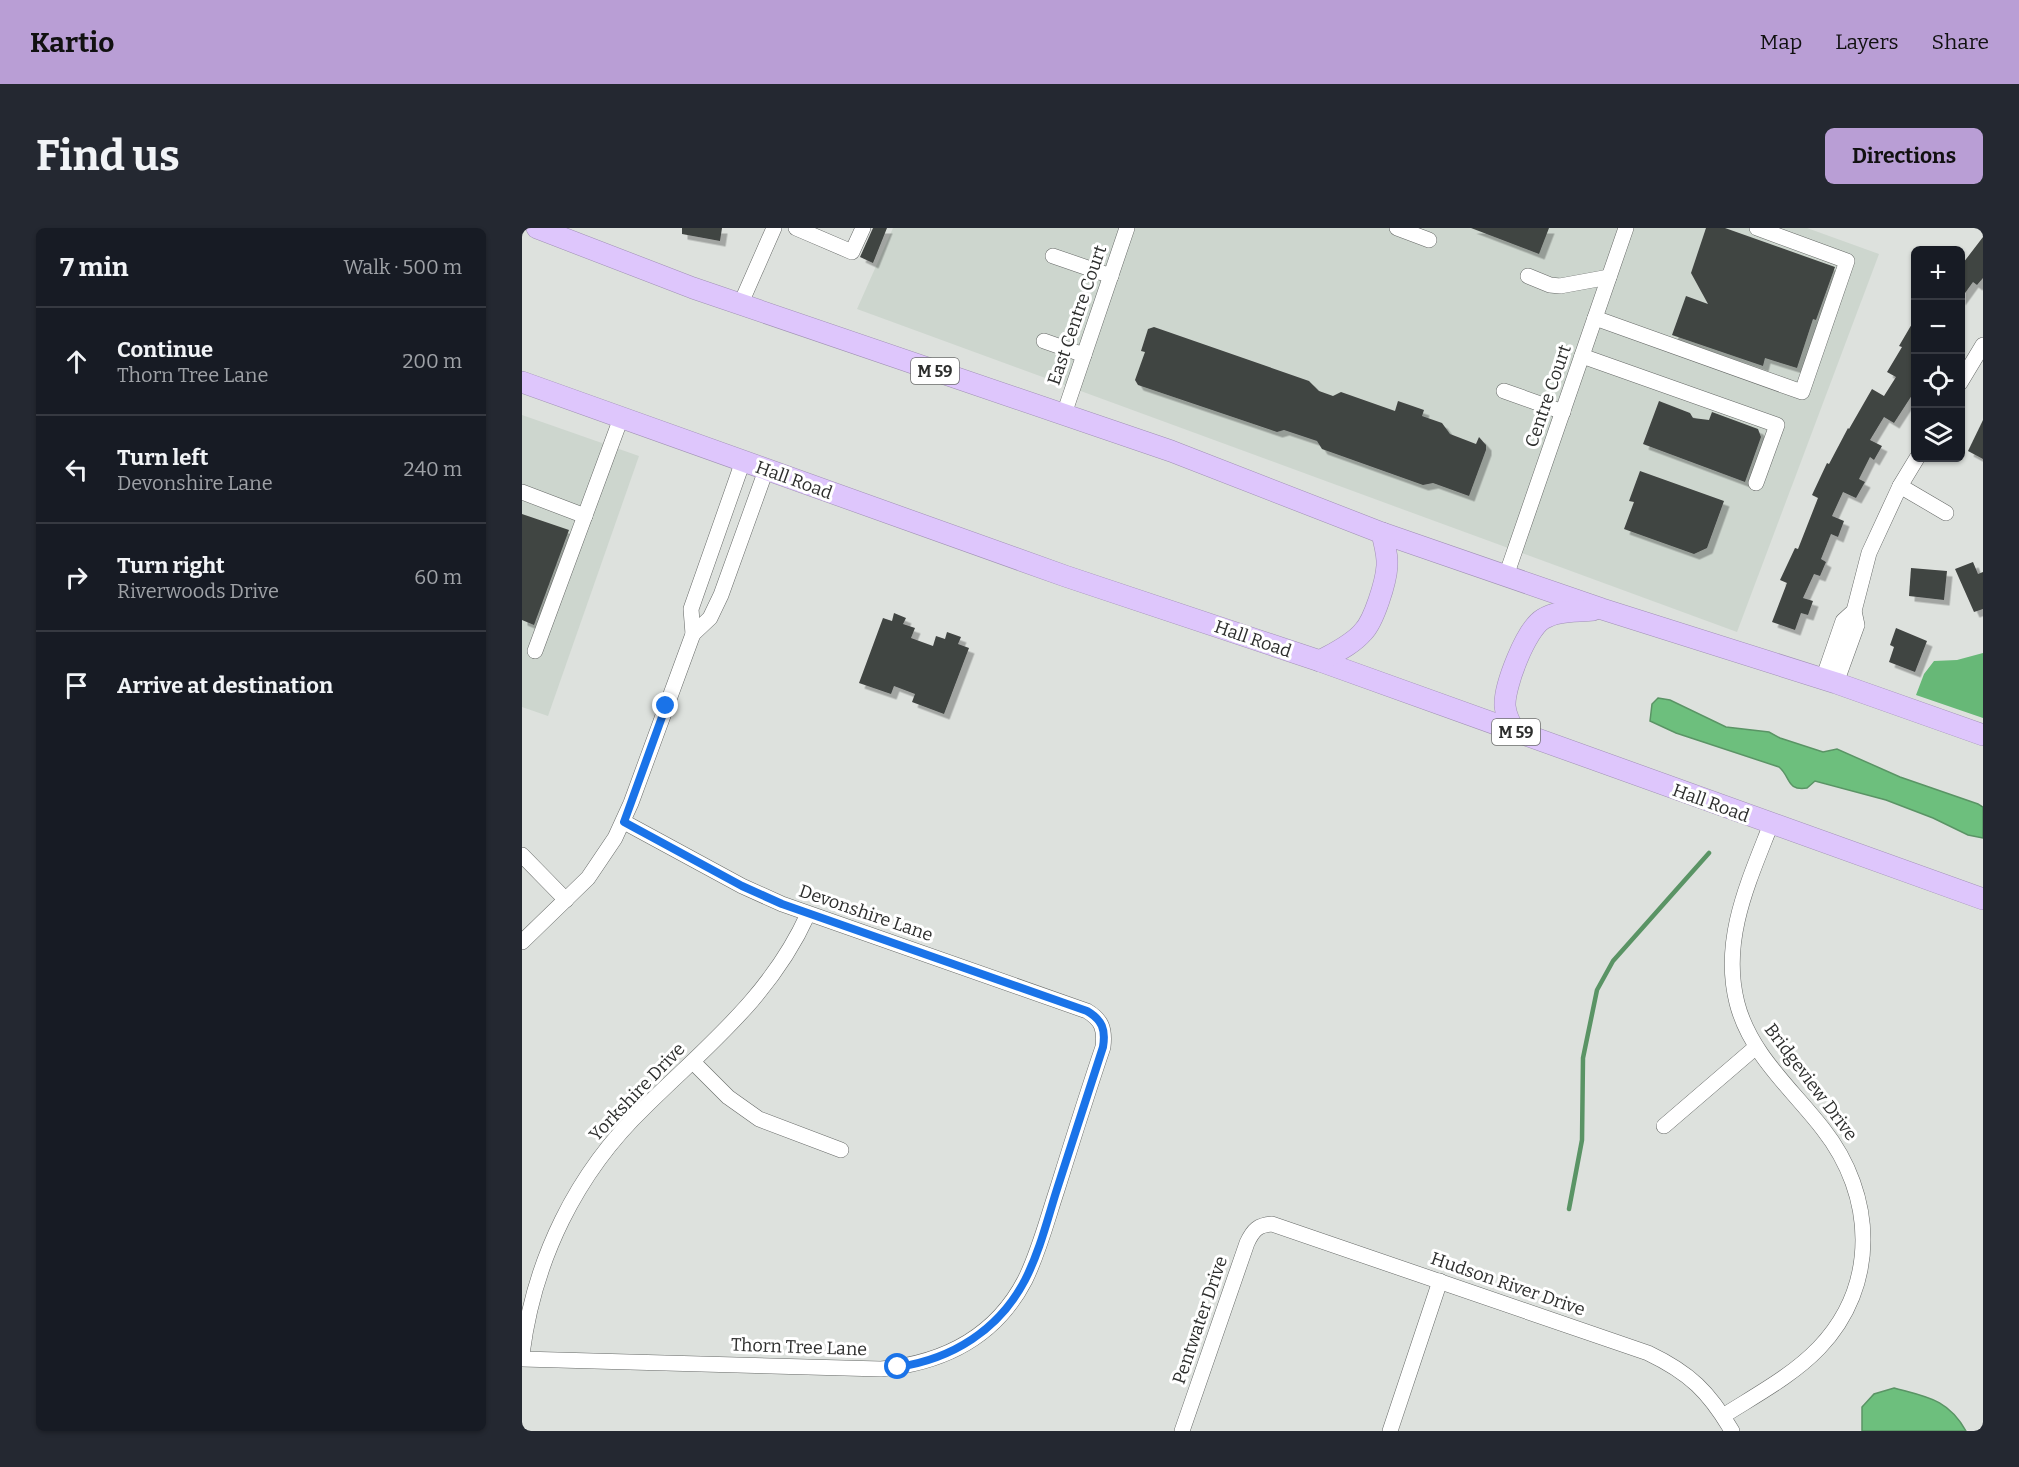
<!DOCTYPE html>
<html lang="en">
<head>
<meta charset="utf-8">
<style>
  :root { --surface:#171b24; --page:#242831; --text:#f1f3f6; --muted:#9ea1a6; --line:#363941; --accent:#b99ed5 }
  body { margin:0; font-family:Bitter,serif; background:var(--page); color:var(--text) }
  .controls { position:absolute; right:18px; top:18px; display:grid; overflow:hidden; border-radius:9px; box-shadow:0 2px 4px #0004 }
  .controls button { width:54px; height:54px; display:grid; place-items:center; padding:0; border:0; border-bottom:2px solid var(--line); background:var(--surface); color:var(--text); font:30px sans-serif }
  .stop { position:absolute; width:18px; height:18px; margin:-14px; border:4px solid #1a73e8; border-radius:50%; background:#fff }
  .stop.end { background:#1a73e8; border-color:#fff; box-shadow:0 2px 6px #0008 }
  .list { margin:0; padding:0; list-style:none }
  h2 { display:flex; justify-content:space-between; align-items:center; height:78px; margin:0; padding:0 24px; font-size:26px }
  h2 small { font-size:20px; font-weight:400; color:var(--muted) }
  .list li { display:grid; grid-template-columns:39px 1fr auto; gap:18px; align-items:center; box-sizing:border-box; height:108px; padding:0 24px; border-top:2px solid var(--line) }
  .list b { display:block; font-size:22px; white-space:nowrap }
  .list p { margin:0; font-size:20px; white-space:nowrap; color:var(--muted) }
  .list em { font-size:20px; font-style:normal; color:var(--muted) }
  .icon { flex:none; width:33px; height:33px; fill:none; stroke:currentColor; stroke-width:2; stroke-linecap:round; stroke-linejoin:round }
  .map { position:relative; flex:none; width:1461px; height:1203px; overflow:hidden; border-radius:9px }
  header { display:flex; align-items:center; gap:36px; box-sizing:border-box; height:84px; padding:0 30px; background:var(--accent); color:#111 }
  header strong { font-size:28px }
  nav { display:flex; gap:33px; margin-inline-start:auto; font-size:21px }
  .intro { display:flex; align-items:center; justify-content:space-between; box-sizing:border-box; height:144px; padding:0 36px }
  h1 { margin:0; font-size:42px }
  .button { padding:15px 27px; border-radius:9px; background:var(--accent); color:#111; font-size:21px; font-weight:700 }
  main { display:flex; gap:36px; padding:0 36px }
  aside { flex:1; background:var(--surface); border-radius:9px; box-shadow:0 2px 4px #0004 }
  .map>svg:first-child { display:block }
  .built { fill:#cdd6ce }
  .forest { fill:#67b877 }
  .water { fill:#6dbf7d; stroke:#5a9465; stroke-width:1.5 }
  .lines { fill:none; stroke-linecap:round; stroke-linejoin:round }
  .stream { stroke:#5a9465; stroke-width:4.5 }
  .building { fill:#414442; filter:url(#shadow) }
  .minor-casing { stroke:#666967; stroke-width:16 }
  .highway-casing { stroke:#a091b4; stroke-width:22 }
  .minor { stroke:#fff; stroke-width:15 }
  .highway { stroke:#dec6fc; stroke-width:21 }
  .route { stroke:#1a73e8; stroke-width:8 }
  .labels { text-anchor:middle; stroke-width:6; stroke-linejoin:round; paint-order:stroke }
  .shield { fill:#fff; stroke:#6c6d6c; stroke-width:1.5 }
  .shield-label { font-size:16px; font-weight:bold; fill:#2d2e2d }
  .street-label { font-size:18px; fill:#2d2e2d; stroke:#fff }
</style>
</head>
<body>
<header>
<strong>Kartio</strong>
<nav><a>Map</a><a>Layers</a><a>Share</a></nav>
</header>
<div class="intro"><h1>Find us</h1><a class="button">Directions</a></div>
<main>
<aside>
<h2>7 min<small>Walk · 500 m</small></h2>
<ul class="list">
<li><svg class="icon" aria-label="ahead" viewBox="0 0 24 24"><path d="M12 20V5M6 11l6-6 6 6"/></svg><div><b>Continue</b><p>Thorn Tree Lane</p></div><em>200 m</em></li>
<li><svg class="icon" aria-label="left" viewBox="0 0 24 24"><path d="M17 20v-9H6M10 6l-5 5 5 5"/></svg><div><b>Turn left</b><p>Devonshire Lane</p></div><em>240 m</em></li>
<li><svg class="icon" aria-label="right" viewBox="0 0 24 24"><path d="M7 20v-9h11M14 6l5 5-5 5"/></svg><div><b>Turn right</b><p>Riverwoods Drive</p></div><em>60 m</em></li>
<li><svg class="icon" aria-label="arrive" viewBox="0 0 24 24"><path d="M6 21V4h12l-3 4 3 4H6"/></svg><div><b>Arrive at destination</b></div></li>
</ul>
</aside>
<div class="map">
<svg width="1461" height="1203" viewBox="0 0 1461 1203">
  <defs>
    <filter id="shadow"><feDropShadow dx="5.5" dy="5.5" stdDeviation="0" flood-color="#0004"/></filter>
  </defs>
  <rect width="100%" height="100%" fill="#dde1dd"/>
  <g class="built">
    <path d="M371,0H1285L1357,26L1215,404L335,81Z"/>
    <path d="M0,187L117,228L26,488L0,479Z"/>
  </g>
  <path class="forest" d="M1461,425V490L1394,467L1402,446L1412,433L1435,432Z"/>
  <g class="water">
    <path d="M1136,470L1148,472L1204,499L1247,504L1258,510L1301,524L1315,521L1378,549L1456,576L1461,579V610L1446,607L1411,590L1364,572L1293,553L1285,560C1264,563 1269,549 1257,539L1154,505L1128,493L1130,476Z"/>
    <path d="M1372,1160C1405,1169 1426,1171 1444,1203H1340V1179L1352,1166Z"/>
  </g>
  <g class="lines">
    <path class="stream" d="M1047,981L1060,912L1061,830L1075,762L1091,733L1187,625"/>
  </g>
  <g class="building">
    <path d="M160,0H200L198,13L160,6Z"/>
    <path d="M351,0H365L351,35L338,29Z"/>
    <path d="M949,0H1027L1017,26Z"/>
    <path d="M1184,0H1203L1313,39L1294,92L1291,91L1275,140L1243,130L1241,138L1150,107L1164,68L1186,76L1169,45Z"/>
    <path d="M1461,9V50L1455,57L1451,54L1438,72V39Z"/>
    <path d="M1394,89V161L1372,195L1362,189L1348,212L1360,218L1352,232L1348,229L1337,251L1343,254L1334,270L1321,264L1310,288L1322,293L1316,309L1309,306L1299,331L1304,334L1298,348L1292,346L1281,370L1291,373L1286,387L1279,385L1273,402L1250,394L1265,355L1258,352L1273,320L1276,321L1296,270L1290,267L1305,235L1307,236L1326,200L1327,201L1350,161L1362,168L1374,149L1365,144L1380,119L1377,118Z"/>
    <path d="M632,99L787,153L797,163L811,168L819,164L873,183L876,173L902,182L900,188L920,195L928,206L954,216L957,209L964,217V222L947,268L911,255L901,257L800,221L795,213L762,202L755,204L616,157L613,152L623,124L619,123L626,101Z"/>
    <path d="M1137,173L1168,185L1171,190L1187,192L1190,184L1236,201L1239,209L1223,254L1121,216Z"/>
    <path d="M1461,192V231L1446,223Z"/>
    <path d="M1118,243L1202,273L1185,320L1172,326L1102,301L1112,274L1107,273Z"/>
    <path d="M0,286L47,302L12,397L0,392Z"/>
    <path d="M1451,334L1456,346L1461,344V381L1452,384L1433,341Z"/>
    <path d="M1389,340L1425,343L1422,372L1387,368Z"/>
    <path d="M372,385L384,390L381,396L393,400L389,410L411,418L414,408L423,411L425,404L439,409L436,416L447,420L422,486L390,474L393,466L372,458L369,466L337,455L361,390L370,393Z"/>
    <path d="M1374,400L1405,413L1393,444L1367,434L1372,419L1368,417Z"/>
  </g>
  <g class="lines">
    <g class="minor-casing">
      <g id="minor">
        <path d="M274,0L330,24L341,0"/>
        <path d="M875,0L907,12"/>
        <path d="M531,28L589,48"/>
        <path d="M1006,48L1028,57L1038,58L1087,49"/>
        <path d="M219,75L252,0"/>
        <path d="M1073,90L1280,164L1325,33L1235,0"/>
        <path d="M522,113L562,127"/>
        <path d="M1060,128L1255,197L1234,255"/>
        <path d="M1438,155L1461,117"/>
        <path d="M982,163L1041,184"/>
        <path d="M542,186L605,0"/>
        <path d="M1378,258L1424,285"/>
        <path d="M0,264L63,288"/>
        <path d="M984,348L1104,0"/>
        <path d="M1332,383L1347,325L1378,258L1395,230"/>
        <path d="M171,406L188,390L199,367L244,242"/>
        <path d="M13,423L99,190"/>
        <path d="M1301,451L1321,393L1332,383L1335,397L1314,455"/>
        <path d="M0,627L44,672"/>
        <path d="M0,714L66,650L93,610L109,575L171,406L169,381L221,233"/>
        <path d="M171,834L206,869L237,891L319,922"/>
        <path d="M1142,898L1234,819"/>
        <path d="M0,1126C12,1032 54,945 123,879C186,817 249,768 286,686"/>
        <path d="M0,1131L359,1141C421,1135 473,1110 503,1052C517,1024 525,992 535,962C550,914 565,866 581,819C583,801 580,792 565,783L260,676L220,658L102,594"/>
        <path d="M1201,1188C1234,1167 1270,1148 1297,1120C1357,1057 1353,967 1301,901C1270,861 1228,826 1215,775C1199,712 1226,655 1249,596"/>
        <path d="M660,1203L725,1015C731,1002 736,997 750,996L1126,1125C1168,1145 1187,1164 1210,1203"/>
        <path d="M868,1203L918,1053"/>
      </g>
    </g>
    <g class="highway-casing">
      <g id="highway">
        <path d="M15,0L171,60L649,223L860,305L1080,381L1314,455L1461,507"/>
        <path d="M0,154L543,348L798,433L1461,671"/>
        <path d="M798,433C812,425 830,417 841,404C852,393 864,354 865,338C866,327 862,315 860,305"/>
        <path d="M993,503C987,494 984,488 983,478C982,458 1004,401 1021,391C1035,382 1055,384 1071,382"/>
      </g>
    </g>
    <use href="#minor" class="minor"/>
    <use href="#highway" class="highway"/>
  </g>
  <g class="lines">
    <path class="route" d="M144,478L102,594L220,658L260,676L565,783C580,792 584,801 581,819C566,865 551,911 536,958C526,989 518,1023 503,1052C477,1102 430,1131 376,1139"/>
  </g>
  <g class="labels">
    <g class="shield">
      <rect x="389" y="130" width="48" height="26" rx="4.5"/>
      <rect x="970" y="491" width="48" height="26" rx="4.5"/>
    </g>
    <g class="shield-label">
      <text x="413" y="149">M 59</text>
      <text x="994" y="510">M 59</text>
    </g>
    <g class="street-label">
      <text transform="translate(555 87) rotate(-71)" y="6">East Centre Court</text>
      <text transform="translate(1026 168) rotate(-71)" y="6">Centre Court</text>
      <text transform="translate(272 252) rotate(20)" y="6">Hall Road</text>
      <text transform="translate(731 411) rotate(19)" y="6">Hall Road</text>
      <text transform="translate(1189 575) rotate(20)" y="6">Hall Road</text>
      <text transform="translate(344 685) rotate(19)" y="6">Devonshire Lane</text>
      <text transform="translate(1289 854) rotate(53)" y="6">Bridgeview Drive</text>
      <text transform="translate(115 864) rotate(-46)" y="6">Yorkshire Drive</text>
      <text transform="translate(986 1056) rotate(19)" y="6">Hudson River Drive</text>
      <text transform="translate(678 1092) rotate(-71)" y="6">Pentwater Drive</text>
      <text transform="translate(277 1119) rotate(2)" y="6">Thorn Tree Lane</text>
    </g>
  </g>
</svg>
<div class="controls">
<button>+</button>
<button>−</button>
<button><svg class="icon" aria-label="locate" viewBox="0 0 24 24"><circle cx="12" cy="12" r="6"/><path d="M12 2v4M12 18v4M2 12h4M18 12h4"/></svg></button>
<button><svg class="icon" aria-label="layers" viewBox="0 0 24 24"><path d="M12 4l9 5-9 5-9-5zM3 14l9 5 9-5"/></svg></button>
</div>
<div class="stop" style="left:376px;top:1139px"></div>
<div class="stop end" style="left:144px;top:478px"></div>
</div>
</main>
</body>
</html>
